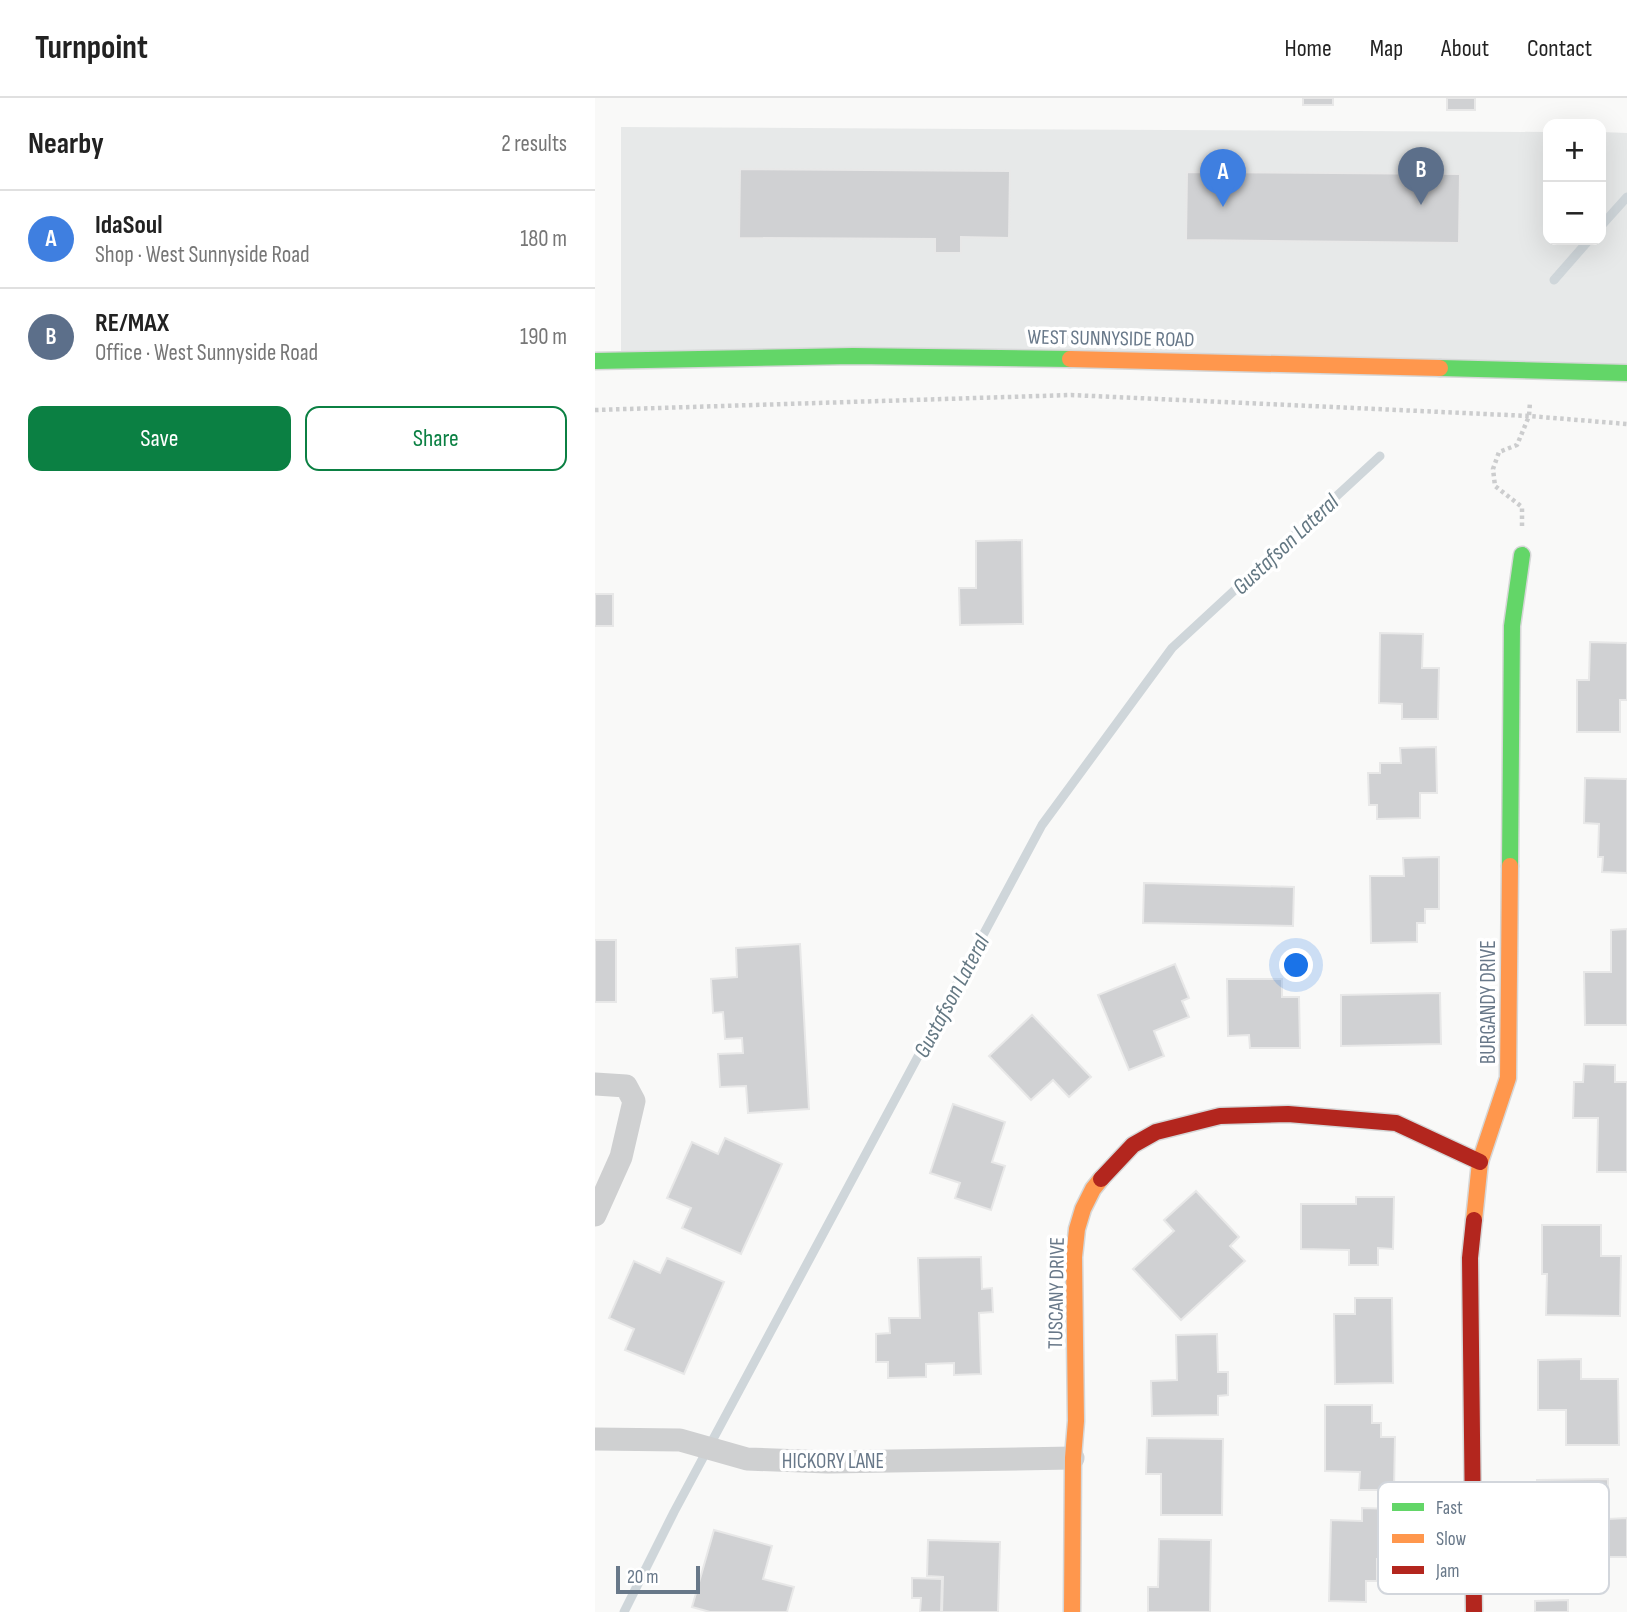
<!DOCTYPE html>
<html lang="en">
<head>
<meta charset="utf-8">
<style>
  :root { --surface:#fff; --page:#f6f6f6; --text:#222; --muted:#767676; --line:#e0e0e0; --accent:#0b8043 }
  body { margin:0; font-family:"Sofia Sans Condensed",sans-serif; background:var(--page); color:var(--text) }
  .controls { position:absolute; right:21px; top:21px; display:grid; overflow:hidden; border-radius:14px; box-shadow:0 7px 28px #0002 }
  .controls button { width:63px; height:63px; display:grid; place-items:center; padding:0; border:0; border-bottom:2px solid var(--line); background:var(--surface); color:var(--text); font:35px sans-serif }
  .scale { position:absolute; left:21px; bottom:18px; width:84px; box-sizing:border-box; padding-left:7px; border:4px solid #687889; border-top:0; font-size:19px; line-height:24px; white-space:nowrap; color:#687889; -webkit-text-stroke:5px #fff; paint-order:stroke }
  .you { position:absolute; left:702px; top:868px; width:24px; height:24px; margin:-18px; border:5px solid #fff; border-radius:50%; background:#1a73e8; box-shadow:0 0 0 10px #1a73e833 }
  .badge { display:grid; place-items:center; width:46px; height:46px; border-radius:50%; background:var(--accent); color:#fff; font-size:23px; font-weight:700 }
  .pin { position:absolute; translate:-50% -58px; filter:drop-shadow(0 2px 4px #0008) }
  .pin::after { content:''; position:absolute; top:37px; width:24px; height:21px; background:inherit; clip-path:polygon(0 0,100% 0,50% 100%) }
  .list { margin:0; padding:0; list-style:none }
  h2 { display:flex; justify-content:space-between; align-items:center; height:91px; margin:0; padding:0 28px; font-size:30px }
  h2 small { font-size:23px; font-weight:400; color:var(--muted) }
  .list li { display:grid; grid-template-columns:46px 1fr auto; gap:21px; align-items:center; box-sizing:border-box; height:98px; padding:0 28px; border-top:2px solid var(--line) }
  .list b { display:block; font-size:26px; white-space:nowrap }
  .list p { margin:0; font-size:23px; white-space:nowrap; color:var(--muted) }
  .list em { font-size:23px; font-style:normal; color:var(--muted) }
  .actions { display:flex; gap:14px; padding:21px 28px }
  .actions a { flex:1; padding:16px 0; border:2px solid var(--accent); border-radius:14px; text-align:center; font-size:24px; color:var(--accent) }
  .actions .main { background:var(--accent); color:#fff }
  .map { position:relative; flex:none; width:1032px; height:1514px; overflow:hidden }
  header { display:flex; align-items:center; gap:42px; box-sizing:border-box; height:98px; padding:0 35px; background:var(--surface); border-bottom:2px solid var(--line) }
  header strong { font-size:33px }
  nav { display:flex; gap:38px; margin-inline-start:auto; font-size:24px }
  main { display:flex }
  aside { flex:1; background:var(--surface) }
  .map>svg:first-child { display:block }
  .built { fill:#e7e9e9 }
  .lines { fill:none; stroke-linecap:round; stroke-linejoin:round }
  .stream { stroke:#cfd6da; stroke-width:9 }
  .building { fill:#d0d1d3; stroke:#e8e8e8; stroke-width:2 }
  .fast-casing { stroke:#d6d7d7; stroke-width:19 }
  .slow-casing { stroke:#d6d7d7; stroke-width:19 }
  .jam-casing { stroke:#d6d7d7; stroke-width:19 }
  .path { stroke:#cccdce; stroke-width:4.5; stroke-dasharray:3.5 3.5; stroke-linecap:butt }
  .street { stroke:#cfd0d1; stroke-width:23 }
  .fast { stroke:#63d668; stroke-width:16 }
  .slow { stroke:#ff974d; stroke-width:16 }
  .jam { stroke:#b3261e; stroke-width:16 }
  .labels { text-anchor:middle; stroke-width:7; stroke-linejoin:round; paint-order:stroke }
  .street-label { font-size:21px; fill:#687889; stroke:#fff }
  .water-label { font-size:23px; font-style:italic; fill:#647883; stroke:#fff }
  .key { fill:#fff; stroke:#d2d6dc; stroke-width:2 }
  .key-label { font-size:19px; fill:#687889 }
</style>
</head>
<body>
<header>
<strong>Turnpoint</strong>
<nav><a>Home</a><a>Map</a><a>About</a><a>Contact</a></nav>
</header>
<main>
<aside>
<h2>Nearby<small>2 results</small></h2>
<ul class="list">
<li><span class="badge" style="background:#3f7fe0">A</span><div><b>IdaSoul</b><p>Shop · West Sunnyside Road</p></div><em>180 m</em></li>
<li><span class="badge" style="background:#5c6f8a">B</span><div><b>RE/MAX</b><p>Office · West Sunnyside Road</p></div><em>190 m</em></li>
</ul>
<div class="actions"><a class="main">Save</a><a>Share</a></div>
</aside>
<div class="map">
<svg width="1032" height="1514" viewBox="0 0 1032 1514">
  <rect width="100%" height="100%" fill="#f9f9f8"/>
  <path class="built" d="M26,29L953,34V142H1006V34L1032,35V275L26,263Z"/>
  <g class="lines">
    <g class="stream">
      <path d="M1006,128L1032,99"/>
      <path d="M959,182L994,142"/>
      <path d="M29,1514L79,1414L447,727L577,550L785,358"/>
    </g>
  </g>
  <g class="building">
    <rect x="708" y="0" width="30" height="7"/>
    <rect x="852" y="0" width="28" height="12"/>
    <path d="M145,71L415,73L414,140L366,139V155H340V141L144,140Z"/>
    <path d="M592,74L865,76L864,145L591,142Z"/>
    <path d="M427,442L428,526L365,527L364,490H381V443Z"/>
    <rect x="0" y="496" width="18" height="32"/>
    <path d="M785,535L828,536L827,570H844L843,621H807V606L784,605Z"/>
    <path d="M995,544L1032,545V602H1025V634H982V582H994Z"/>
    <path d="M841,649L842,695H825V720L782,721V707H774L773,675H785V665H806L805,650Z"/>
    <path d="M990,680L1032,681V775L1007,774L1008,759H1003L1004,726L989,725Z"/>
    <path d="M844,759V811H830V825H822V844L776,845L775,778H809L808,760Z"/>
    <path d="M549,785L699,789L698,828L548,825Z"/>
    <path d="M1032,831V927H990L989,874H1016V832Z"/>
    <rect x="0" y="842" width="21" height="62"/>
    <path d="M205,846L214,1011L153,1015L151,988L125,989L123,956L148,955L147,940L130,941L128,914L118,915L116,881L142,879L141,850Z"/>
    <path d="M580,866L594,900L587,903L594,919L559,933L569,958L534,972L503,897Z"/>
    <path d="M632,881H687V899H704L705,950H655L654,937L633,938Z"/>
    <path d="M845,895L846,946L746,948V897Z"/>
    <path d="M437,917L496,979L474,999L458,982L436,1002L394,958Z"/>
    <path d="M989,966L1020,967V984H1032V1074H1002L1003,1020H978L979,984H988Z"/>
    <path d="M358,1006L410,1024L397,1064L410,1068L396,1112L360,1100L365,1085L335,1075Z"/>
    <path d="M130,1040L187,1066L146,1156L87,1130L96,1110L72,1100L97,1044L123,1056Z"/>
    <path d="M601,1093L644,1139L635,1148L650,1163L586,1222L538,1171L579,1133L569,1122Z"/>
    <path d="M761,1099H799L798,1151L783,1150V1167H754V1152L706,1151V1106H761Z"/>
    <path d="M947,1127H1006V1158H1026L1025,1218L951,1217L952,1176H947Z"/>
    <path d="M386,1159L387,1191L397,1190L398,1214L384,1215L386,1276L359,1277V1265L331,1266V1279L293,1280V1264H281V1236L295,1235L294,1220H325L323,1160Z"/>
    <path d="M72,1160L129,1184L89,1276L30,1252L39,1231L14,1220L39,1163L65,1175Z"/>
    <path d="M760,1200H797L798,1285L740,1286L739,1216H760Z"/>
    <path d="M622,1236L623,1274H633V1297L623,1298V1317L557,1318L556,1283L582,1282L581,1237Z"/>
    <path d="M986,1261V1281H1023L1024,1347H971V1312H943V1262Z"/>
    <path d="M730,1307H777V1325H786V1339H800L799,1392H764L765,1374L730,1373Z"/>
    <path d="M552,1340L628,1341L627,1417H566V1376H551Z"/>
    <path d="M1013,1381V1421L1032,1420V1459H1009V1476L963,1477L962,1461H957V1435H943L942,1382Z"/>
    <path d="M767,1410L801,1411L800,1462L782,1461V1483H771V1504L734,1503L736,1422L767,1423Z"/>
    <path d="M119,1432L177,1448L168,1481L199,1489L192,1514H115L97,1509Z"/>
    <path d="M564,1441L616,1442L615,1514H553V1489H563Z"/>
    <path d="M333,1442L405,1444L403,1514H347L348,1479L332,1478Z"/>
    <path d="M317,1480L347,1481L346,1514H325L326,1500H317Z"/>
    <path d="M973,1502V1514H940V1503Z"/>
  </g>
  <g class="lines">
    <g class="fast-casing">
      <g id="fast">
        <path d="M0,263L258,258L475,261"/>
        <path d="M845,270L1032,275"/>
        <path d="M915,768L917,528L927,457"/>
      </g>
    </g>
    <g class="slow-casing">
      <g id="slow">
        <path d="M475,261L845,270"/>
        <path d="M879,1122L885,1064L913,980L915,768"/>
        <path d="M477,1514L478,1360L481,1323L479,1159L482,1131L488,1111L498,1091L506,1081"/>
      </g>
    </g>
    <g class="jam-casing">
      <g id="jam">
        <path d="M506,1081L538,1047L561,1034L625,1018L693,1016L801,1025L885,1064"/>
        <path d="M879,1122L875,1160L879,1514"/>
      </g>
    </g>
    <g class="path">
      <path d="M0,312L476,297L934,318L1032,326"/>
      <path d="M927,428V409L900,388L898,371L904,354L922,347L934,318L935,304"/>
    </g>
    <g class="street">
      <path d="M0,986L31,988L39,1003L26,1059L0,1117"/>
      <path d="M0,1341L85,1342L152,1361L233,1364L478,1360"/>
    </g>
    <use href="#fast" class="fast"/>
    <use href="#slow" class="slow"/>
    <use href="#jam" class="jam"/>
  </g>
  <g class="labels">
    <g class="street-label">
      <text transform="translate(516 240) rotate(1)" y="7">WEST SUNNYSIDE ROAD</text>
      <text transform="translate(893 904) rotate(-90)" y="7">BURGANDY DRIVE</text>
      <text transform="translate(461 1195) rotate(-89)" y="7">TUSCANY DRIVE</text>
      <text x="238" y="1370">HICKORY LANE</text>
    </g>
    <g class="water-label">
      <text transform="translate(690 446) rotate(-43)" y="8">Gustafson Lateral</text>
      <text transform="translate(356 898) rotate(-62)" y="8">Gustafson Lateral</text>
    </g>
  </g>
  <rect x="783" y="1384" width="231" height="112" rx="10" class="key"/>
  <rect x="797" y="1405" width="32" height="8" fill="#63d668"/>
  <rect x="797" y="1436" width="32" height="9" fill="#ff974d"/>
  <rect x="797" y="1468" width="32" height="8" fill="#b3261e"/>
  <g class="key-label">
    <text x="841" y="1416">Fast</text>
    <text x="841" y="1447">Slow</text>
    <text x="841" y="1479">Jam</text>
  </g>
</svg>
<div class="controls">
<button>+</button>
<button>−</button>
</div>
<div class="scale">20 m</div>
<div class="you"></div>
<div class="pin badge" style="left:628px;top:109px;background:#3f7fe0">A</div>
<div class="pin badge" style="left:826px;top:107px;background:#5c6f8a">B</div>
</div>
</main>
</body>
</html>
